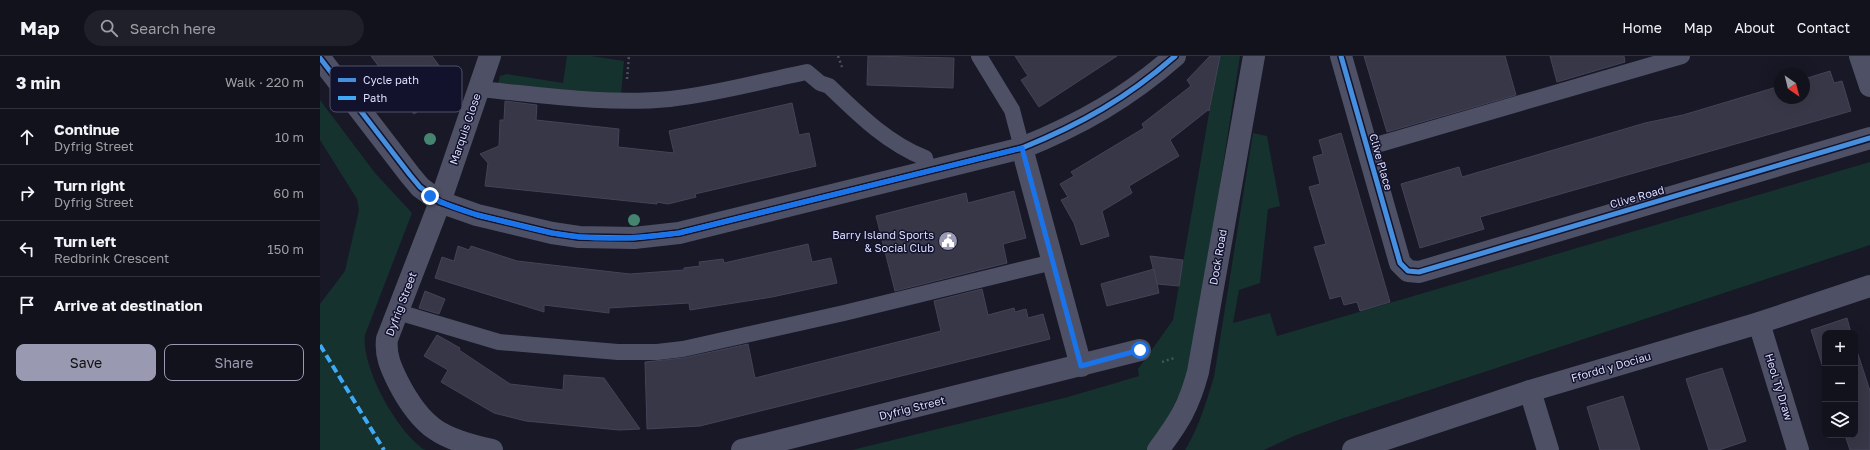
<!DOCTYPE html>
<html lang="en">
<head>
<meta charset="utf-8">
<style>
  :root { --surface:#12121c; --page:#1f2029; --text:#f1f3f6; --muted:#9c9ea3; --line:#31323b; --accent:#9999b2 }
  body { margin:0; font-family:"Golos Text",sans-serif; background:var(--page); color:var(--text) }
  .controls { position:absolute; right:12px; bottom:12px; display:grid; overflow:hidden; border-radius:8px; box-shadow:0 4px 16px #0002 }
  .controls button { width:36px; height:36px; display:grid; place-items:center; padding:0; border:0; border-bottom:1px solid var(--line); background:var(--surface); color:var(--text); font:20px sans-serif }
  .compass { position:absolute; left:1454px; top:12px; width:36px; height:36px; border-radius:50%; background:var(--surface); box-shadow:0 4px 16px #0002; rotate:145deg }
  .stop { position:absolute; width:12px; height:12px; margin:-9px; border:3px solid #1a73e8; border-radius:50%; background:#fff }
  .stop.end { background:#1a73e8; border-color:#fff; box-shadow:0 1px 4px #0008 }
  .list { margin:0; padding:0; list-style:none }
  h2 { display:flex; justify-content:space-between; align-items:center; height:52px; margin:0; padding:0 16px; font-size:17px }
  h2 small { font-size:13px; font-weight:400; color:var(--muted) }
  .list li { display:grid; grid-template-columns:26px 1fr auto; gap:12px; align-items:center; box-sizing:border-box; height:56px; padding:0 16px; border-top:1px solid var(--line) }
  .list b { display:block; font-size:15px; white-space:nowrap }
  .list p { margin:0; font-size:13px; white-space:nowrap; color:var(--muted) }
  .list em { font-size:13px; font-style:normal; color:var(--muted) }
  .actions { display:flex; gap:8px; padding:12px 16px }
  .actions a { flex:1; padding:9px 0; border:1px solid var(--accent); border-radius:8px; text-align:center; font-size:14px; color:var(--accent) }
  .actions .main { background:var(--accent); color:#111 }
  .icon { flex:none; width:22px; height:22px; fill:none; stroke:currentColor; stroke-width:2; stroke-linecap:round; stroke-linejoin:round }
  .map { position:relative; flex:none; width:1550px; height:394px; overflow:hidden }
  header { display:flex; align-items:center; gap:24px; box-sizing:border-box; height:56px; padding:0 20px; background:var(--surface); border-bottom:1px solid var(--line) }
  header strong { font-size:19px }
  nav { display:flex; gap:22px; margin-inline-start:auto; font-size:14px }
  .search { width:280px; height:36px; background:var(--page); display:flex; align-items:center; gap:10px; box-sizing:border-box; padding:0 14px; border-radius:22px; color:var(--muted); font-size:15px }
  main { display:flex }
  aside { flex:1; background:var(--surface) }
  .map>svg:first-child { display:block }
  .green { fill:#15322e }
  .building { fill:#373747; stroke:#444358 }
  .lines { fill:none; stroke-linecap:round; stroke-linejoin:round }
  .path { stroke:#46545f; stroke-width:2.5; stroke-dasharray:2 3; stroke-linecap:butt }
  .service { stroke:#4e5066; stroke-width:16 }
  .minor { stroke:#4e5066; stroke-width:22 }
  .quiet { stroke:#3fa9f5; stroke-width:4; stroke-dasharray:8 4; stroke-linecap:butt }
  .cycleway-casing { stroke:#12122c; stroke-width:8 }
  .cycleway { stroke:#468fdf; stroke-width:5 }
  .tree { fill:#458570 }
  .route { stroke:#1a73e8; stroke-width:5 }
  .labels { text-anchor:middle; stroke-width:3; stroke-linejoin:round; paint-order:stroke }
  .street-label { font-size:11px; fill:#dedffe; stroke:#12122c }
  .poi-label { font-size:11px; fill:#dedffe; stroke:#12122c; text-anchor:end }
  .key { fill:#12122c; stroke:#4f506b; stroke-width:1 }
  .key-label { font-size:11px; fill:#dedffe }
</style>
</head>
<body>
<header>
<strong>Map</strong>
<div class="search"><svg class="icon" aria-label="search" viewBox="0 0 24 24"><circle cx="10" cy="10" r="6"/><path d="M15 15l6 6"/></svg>Search here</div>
<nav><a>Home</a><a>Map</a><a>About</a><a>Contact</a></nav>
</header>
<main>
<aside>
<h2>3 min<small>Walk · 220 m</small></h2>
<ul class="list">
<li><svg class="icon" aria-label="ahead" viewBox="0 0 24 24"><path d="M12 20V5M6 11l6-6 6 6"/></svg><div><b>Continue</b><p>Dyfrig Street</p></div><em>10 m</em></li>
<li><svg class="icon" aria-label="right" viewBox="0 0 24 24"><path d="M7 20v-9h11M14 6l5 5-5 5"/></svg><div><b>Turn right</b><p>Dyfrig Street</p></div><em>60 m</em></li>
<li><svg class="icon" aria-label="left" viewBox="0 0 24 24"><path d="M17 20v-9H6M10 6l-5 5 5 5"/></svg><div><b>Turn left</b><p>Redbrink Crescent</p></div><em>150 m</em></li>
<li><svg class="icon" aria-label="arrive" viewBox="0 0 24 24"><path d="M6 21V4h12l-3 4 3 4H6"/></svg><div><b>Arrive at destination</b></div></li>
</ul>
<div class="actions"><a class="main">Save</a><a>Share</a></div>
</aside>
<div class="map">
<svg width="1550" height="394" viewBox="0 0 1550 394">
  <rect width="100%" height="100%" fill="#181826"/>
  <g class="green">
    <path d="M247,0H271L304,5L301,39L178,28L180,20L187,18L243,27Z"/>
    <path d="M899,0H920L874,296L867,323L832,394H532L748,341L819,320L818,313L853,264Z"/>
    <path d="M0,44L55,117L92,157L45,279C41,311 77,376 105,394H0V248L25,215L39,154L37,143L0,84Z"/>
    <path d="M933,77L947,80L960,150L948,153L940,227L919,234L913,267L950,257L957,280L1550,106V189L1021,363L974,380L944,394H865C879,371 886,346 894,321Z"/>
  </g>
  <g class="building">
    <path d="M51,0H112L123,15L120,18L126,27L119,32L122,38L94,58Z"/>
    <path d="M548,0L634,2L633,32L547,29Z"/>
    <path d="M695,0H797L719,51L701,24L708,20Z"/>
    <path d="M890,0H900L889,55L888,54L850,84L859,100L809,130L812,137L782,155L789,180L761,189L754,167L741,144L748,141L740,128L754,120L751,116L824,72L822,68L871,30L867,24Z"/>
    <path d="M1044,0H1185L1196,39L1067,76Z"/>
    <path d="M1230,0H1304L1305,6L1237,26Z"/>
    <path d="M1510,15L1514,27L1522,25L1531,55L1160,161L1164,173L1100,192L1081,128L1139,111L1142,121L1325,67L1363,59L1460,30V42H1484V23Z"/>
    <path d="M185,45L217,49L216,64L299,73L298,91L354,97L349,75L472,47L479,79L489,77L496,110L375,138L376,141L348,148L337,146V148L165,130L168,107L160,98L179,90L180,64H184Z"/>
    <path d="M1021,77L1070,246L1040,255L1037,246L1024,249L1021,240L1010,243L994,191L1006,188L989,131L1000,128L993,101L1003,98L999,84Z"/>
    <path d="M694,135L706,182L683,188L687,207L575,235L556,160L646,137L648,147Z"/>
    <path d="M488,188L492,206L511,202L517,227L452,241L370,254L369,247L289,252V257L224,249V256L115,222L122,201L134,205L138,190L149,194L151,190L197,205L310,218L364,214V212L380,210L379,206L403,203L404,207Z"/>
    <path d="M830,200L863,204L859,230L837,228Z"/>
    <path d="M834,213L839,237L787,250L781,228Z"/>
    <path d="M662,233L668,259L694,252L695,256L706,253L708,262L723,258L730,283L380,370L327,373L325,306L364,302L428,288L435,322L621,275L614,245Z"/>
    <path d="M105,235L125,243L119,258L99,252Z"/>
    <path d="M1527,262L1531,277H1505V318L1491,274Z"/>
    <path d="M117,279L140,292L139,294L190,328L243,334L244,319L284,322L320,373L299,374L206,365L174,357L121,326L128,314L104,300Z"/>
    <path d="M1535,289L1550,335V394H1530L1525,379H1535Z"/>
    <path d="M1402,312L1426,385L1399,394H1389L1366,323Z"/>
    <path d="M1303,340L1320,394H1280L1267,351Z"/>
  </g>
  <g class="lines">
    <g class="path">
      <path d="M518,0L522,11"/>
      <path d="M307,23L309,0"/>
      <path d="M842,306L854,302"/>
    </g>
    <g class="service">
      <path d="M659,0L692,54L702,92"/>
      <path d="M159,33C222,39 287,49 350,43C396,38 442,25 487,16L500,27L509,30C538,58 567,87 605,102L608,115"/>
      <path d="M1046,92L1362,0"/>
      <path d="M78,256L179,286L298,296H337L363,293L524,257L733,206"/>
    </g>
    <g class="minor">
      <path d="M170,0L120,146L67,283C65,299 71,312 78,326C102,373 122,383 172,394"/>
      <path d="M1021,0L1080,207L1088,215L1099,216L1550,82"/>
      <path d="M1540,0L1550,30"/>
      <path d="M0,2L90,119L100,131L120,146L157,159L232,177L259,181L314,182L359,177L702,92C761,68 807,42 855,0"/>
      <path d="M702,92L761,310"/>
      <path d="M1439,267L1478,394"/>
      <path d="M1210,335L1228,394"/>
      <path d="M422,394L820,294"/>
      <path d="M838,394C859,366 869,350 878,316L934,0"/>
      <path d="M1033,394L1210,335L1439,267L1550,230"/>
    </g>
    <path class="quiet" d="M0,289L64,394"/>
    <g class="cycleway-casing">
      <g id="cycleway">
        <path d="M1021,0L1080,207L1088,215L1099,216L1550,82"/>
        <path d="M0,2L90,119L100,131L120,146L157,159L232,177L259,181L314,182L359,177L702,92C761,68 807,42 855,0"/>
      </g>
    </g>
    <use href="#cycleway" class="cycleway"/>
  </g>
  <g class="tree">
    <circle cx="110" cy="83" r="6"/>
    <circle cx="314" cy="164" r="6"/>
  </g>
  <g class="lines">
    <path class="route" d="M110,140C132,153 157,159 182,165C198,169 215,174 232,177C274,185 317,183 359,177L702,92L761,310L820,294"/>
  </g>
  <defs>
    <g id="civic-disc" transform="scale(1)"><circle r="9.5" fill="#9999b2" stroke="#12122c"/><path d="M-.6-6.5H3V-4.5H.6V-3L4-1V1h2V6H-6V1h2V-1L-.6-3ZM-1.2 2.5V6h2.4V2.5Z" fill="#fff"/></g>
  </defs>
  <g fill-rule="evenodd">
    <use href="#civic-disc" x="628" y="185"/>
  </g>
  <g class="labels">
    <g class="street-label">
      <text transform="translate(145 73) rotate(-71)" y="4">Marquis Close</text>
      <text transform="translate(1061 106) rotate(74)" y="4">Clive Place</text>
      <text transform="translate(1317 141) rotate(-16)" y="4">Clive Road</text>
      <text transform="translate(898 201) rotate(-80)" y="4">Dock Road</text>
      <text transform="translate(81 248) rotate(-69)" y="4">Dyfrig Street</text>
      <text transform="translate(1291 311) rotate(-16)" y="4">Ffordd y Dociau</text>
      <text transform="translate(1459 331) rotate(73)" y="4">Heol Tŷ Draw</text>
      <text transform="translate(592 352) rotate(-14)" y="4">Dyfrig Street</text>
    </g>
    <g class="poi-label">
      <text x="614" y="183">Barry Island Sports<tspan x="614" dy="13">&amp; Social Club</tspan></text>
    </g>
  </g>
  <rect x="10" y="10" width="132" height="46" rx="6" class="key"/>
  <rect x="18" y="22" width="18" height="4" fill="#468fdf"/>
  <rect x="18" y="40" width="18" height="4" fill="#3fa9f5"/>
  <g class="key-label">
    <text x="43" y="28">Cycle path</text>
    <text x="43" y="46">Path</text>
  </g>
</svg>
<div class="controls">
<button>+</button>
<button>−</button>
<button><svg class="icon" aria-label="layers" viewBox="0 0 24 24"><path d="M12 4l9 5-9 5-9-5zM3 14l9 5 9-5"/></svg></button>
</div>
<svg class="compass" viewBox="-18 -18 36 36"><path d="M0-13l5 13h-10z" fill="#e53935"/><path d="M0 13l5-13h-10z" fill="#9c9ea3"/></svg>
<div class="stop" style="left:820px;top:294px"></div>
<div class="stop end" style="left:110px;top:140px"></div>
</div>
</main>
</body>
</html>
